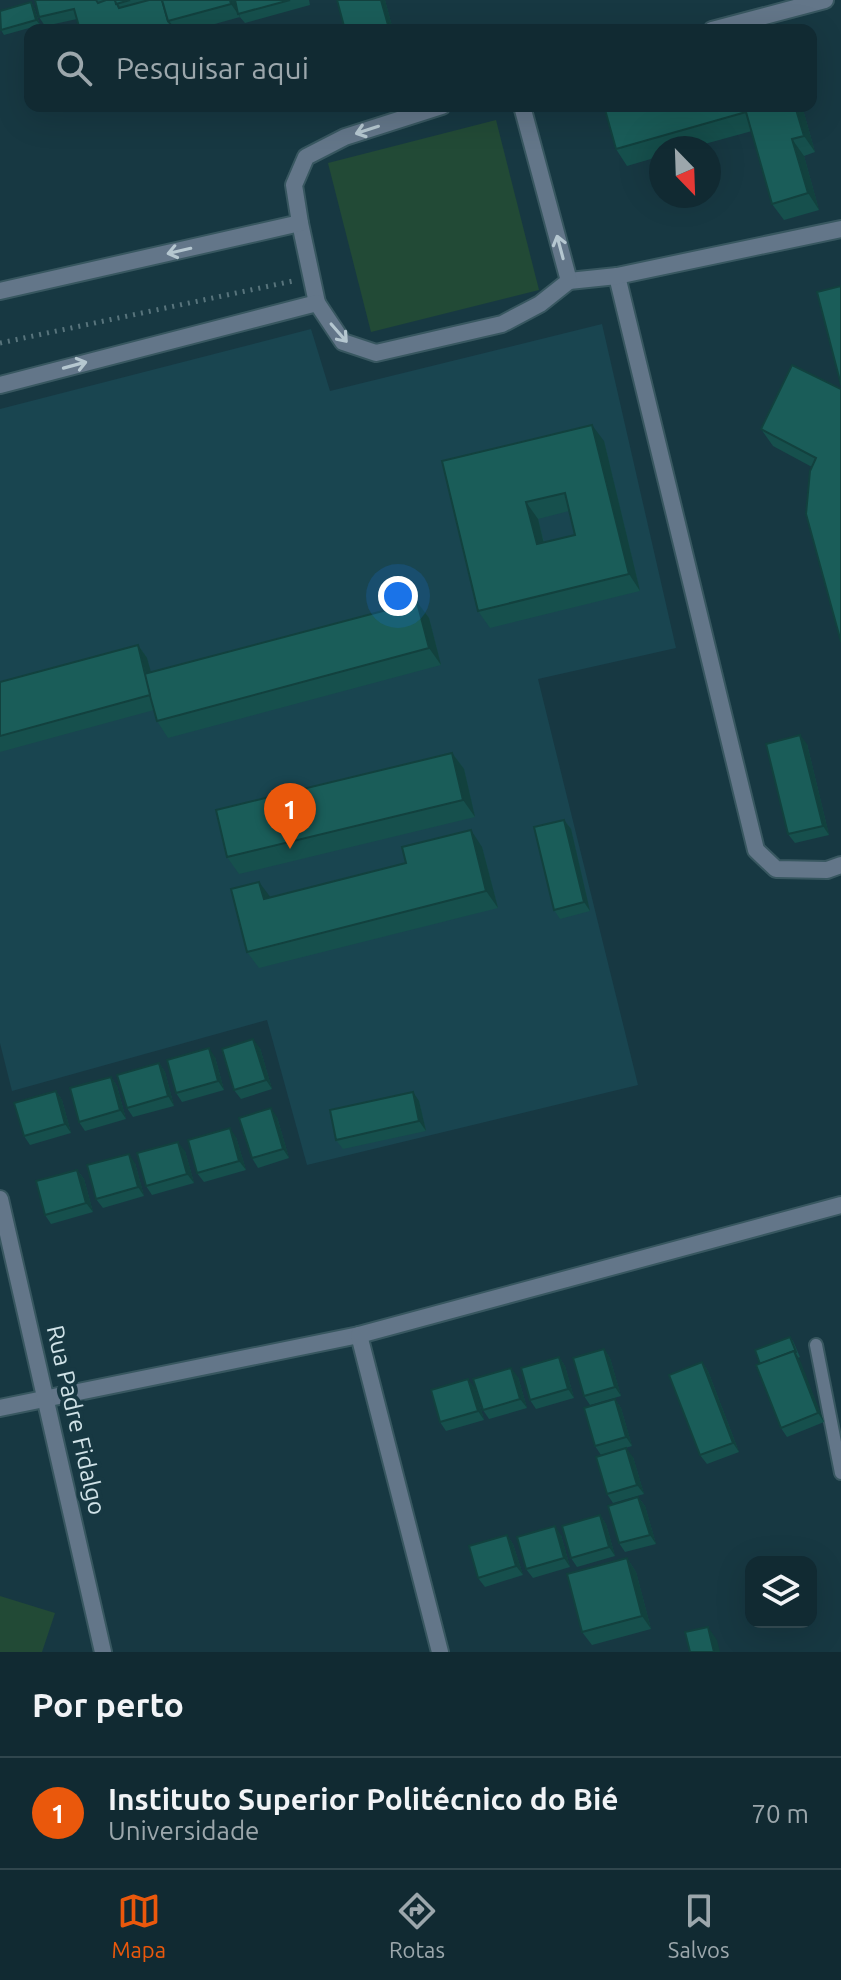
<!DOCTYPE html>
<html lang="pt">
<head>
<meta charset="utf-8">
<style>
  :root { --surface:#112a32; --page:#1e363e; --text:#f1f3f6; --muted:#9ca7ac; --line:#30464d; --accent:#ea580c }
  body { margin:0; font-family:Ubuntu,sans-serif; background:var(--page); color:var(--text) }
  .controls { position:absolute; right:24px; bottom:24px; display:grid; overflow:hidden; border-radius:16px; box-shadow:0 8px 32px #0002 }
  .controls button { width:72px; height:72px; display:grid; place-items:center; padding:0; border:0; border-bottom:2px solid var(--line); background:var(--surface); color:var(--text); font:40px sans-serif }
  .compass { position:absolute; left:649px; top:136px; width:72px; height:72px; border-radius:50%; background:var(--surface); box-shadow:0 8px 32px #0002; rotate:157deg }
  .you { position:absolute; left:398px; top:596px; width:28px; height:28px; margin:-20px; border:6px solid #fff; border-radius:50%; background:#1a73e8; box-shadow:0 0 0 12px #1a73e833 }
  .badge { display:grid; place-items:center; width:52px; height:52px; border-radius:50%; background:var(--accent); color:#fff; font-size:26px; font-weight:700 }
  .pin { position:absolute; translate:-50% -66px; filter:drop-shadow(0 2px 4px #0008) }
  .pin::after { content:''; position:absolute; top:42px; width:28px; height:24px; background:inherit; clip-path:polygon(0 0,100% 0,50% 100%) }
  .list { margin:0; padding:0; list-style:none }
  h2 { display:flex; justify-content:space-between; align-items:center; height:104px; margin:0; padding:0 32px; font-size:34px }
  h2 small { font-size:26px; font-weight:400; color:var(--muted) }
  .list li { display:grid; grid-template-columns:52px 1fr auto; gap:24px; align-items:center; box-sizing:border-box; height:112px; padding:0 32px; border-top:2px solid var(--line) }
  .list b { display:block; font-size:30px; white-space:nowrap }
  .list p { margin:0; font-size:26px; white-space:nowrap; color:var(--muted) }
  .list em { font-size:26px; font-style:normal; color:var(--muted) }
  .icon { flex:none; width:44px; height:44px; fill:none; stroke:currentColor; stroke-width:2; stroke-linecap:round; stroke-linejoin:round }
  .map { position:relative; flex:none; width:841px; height:1652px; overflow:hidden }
  .search { position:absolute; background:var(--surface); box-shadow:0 8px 32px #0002; left:24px; right:24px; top:24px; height:88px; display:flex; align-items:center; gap:20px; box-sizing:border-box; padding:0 28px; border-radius:16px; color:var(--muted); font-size:30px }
  .sheet { height:216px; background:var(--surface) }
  nav { display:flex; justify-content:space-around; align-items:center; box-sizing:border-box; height:112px; border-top:2px solid var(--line); background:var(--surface); font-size:22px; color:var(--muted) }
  nav a { display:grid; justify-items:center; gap:4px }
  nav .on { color:var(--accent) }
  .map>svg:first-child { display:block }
  .built { fill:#194550 }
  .green { fill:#224a36 }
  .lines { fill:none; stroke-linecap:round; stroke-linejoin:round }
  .service-casing { stroke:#385760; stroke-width:16 }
  .minor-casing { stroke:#385760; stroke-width:20 }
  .tertiary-casing { stroke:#385760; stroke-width:20 }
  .path { stroke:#58747c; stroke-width:5; stroke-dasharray:2 6; stroke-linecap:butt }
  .service { stroke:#637689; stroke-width:12 }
  .minor { stroke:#637689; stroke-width:16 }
  .tertiary { stroke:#637689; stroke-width:16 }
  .wall { fill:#16504d; fill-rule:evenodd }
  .shaded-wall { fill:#12413e }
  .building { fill:#1a5d59; stroke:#12413e; stroke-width:2; fill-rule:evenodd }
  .oneway { stroke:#b5c7d0 }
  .labels { text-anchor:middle; stroke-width:8; stroke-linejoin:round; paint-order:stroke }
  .street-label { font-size:24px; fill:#d0e2e7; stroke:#173842 }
</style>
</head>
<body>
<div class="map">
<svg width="841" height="1652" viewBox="0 0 841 1652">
  <rect width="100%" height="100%" fill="#173842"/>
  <path class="built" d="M602,324L676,648L538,679L638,1085L307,1165L267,1020L12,1091L0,1043V409L311,329L330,391Z"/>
  <g class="green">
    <path d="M496,120L539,290L371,332L328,163Z"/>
    <path d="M0,1596L55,1613L42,1652H0Z"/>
  </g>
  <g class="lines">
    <g class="service-casing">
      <path id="service" d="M816,1345L841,1473"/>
    </g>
    <g class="minor-casing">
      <g id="minor">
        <path d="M712,30L825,0"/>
        <path d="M300,223L317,303"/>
        <path d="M617,276L756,850L776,869L827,870L841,865"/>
        <path d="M569,281L617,276L841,229"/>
        <path d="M0,291L300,223L294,185L306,157L345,137L442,106"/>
        <path d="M0,385L317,303L343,342L376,353L502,324L540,304L569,281L522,106"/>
        <path d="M0,1408L359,1335"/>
      </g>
    </g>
    <g class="tertiary-casing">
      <g id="tertiary">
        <path d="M0,1199L103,1652"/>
        <path d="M440,1652L359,1335L841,1205"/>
      </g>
    </g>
    <path class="path" d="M0,343L293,281"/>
    <use href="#service" class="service"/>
    <use href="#minor" class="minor"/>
    <use href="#tertiary" class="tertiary"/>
  </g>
  <g class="wall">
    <path d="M35,0H309L310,5L245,23L239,16L240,17L193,30H80L77,19L45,26L39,17Z"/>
    <path d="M337,0H385L393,30H345Z"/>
    <path d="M31,2L34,7L40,25L4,35L1,30Z"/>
    <path d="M604,106H802L815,152L804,156L819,210L784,220L772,204L752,131L690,148H661V156L627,166L616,149Z"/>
    <path d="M841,389L812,467L773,446L761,429Z"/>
    <path d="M604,441L640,591L490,628L478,611L442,461ZM569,511L575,535L544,542L538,519Z"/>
    <path d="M417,602L429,618L441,665L168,738L157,721L154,710L0,752V682L138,645L147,658L151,673Z"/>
    <path d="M807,744L829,835L795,843L788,834Z"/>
    <path d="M452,753L464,769L475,817L239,874L227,857Z"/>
    <path d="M564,820L571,829L590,911L560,919L554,910Z"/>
    <path d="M482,847L498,908L259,968L247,952L270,897Z"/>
    <path d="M260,1048L272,1089L241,1099L234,1090Z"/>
    <path d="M215,1057L224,1090L182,1102L176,1093Z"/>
    <path d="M159,1063L165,1072L174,1106L133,1117L127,1108Z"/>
    <path d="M111,1077L117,1086L126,1119L85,1131L79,1122Z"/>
    <path d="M56,1091L62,1100L71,1133L30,1145L24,1136Z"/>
    <path d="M419,1101L426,1131L343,1149L336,1140Z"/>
    <path d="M277,1117L289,1158L258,1168L252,1158Z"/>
    <path d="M236,1137L246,1170L204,1182L197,1173Z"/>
    <path d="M185,1151L194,1183L152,1195L146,1186Z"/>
    <path d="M135,1163L144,1196L103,1208L96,1199Z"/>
    <path d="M77,1170L84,1179L93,1212L51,1224L45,1215Z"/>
    <path d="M790,1337L793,1341L800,1357L798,1358L824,1422L787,1437L781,1428Z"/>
    <path d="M604,1349L610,1358L621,1396L590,1405L584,1396Z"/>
    <path d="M559,1357L565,1366L574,1398L536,1409L530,1400Z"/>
    <path d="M702,1362L708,1371L739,1452L707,1464L700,1455Z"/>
    <path d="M518,1377L527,1408L489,1419L483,1410Z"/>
    <path d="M475,1388L484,1420L446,1431L440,1422Z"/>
    <path d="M615,1399L621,1408L632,1446L601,1455L595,1446Z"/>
    <path d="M633,1457L644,1494L613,1503L607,1494Z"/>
    <path d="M638,1497L645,1506L656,1544L625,1552L619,1543Z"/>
    <path d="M600,1515L606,1524L615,1556L577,1567L571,1558Z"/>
    <path d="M507,1535L513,1544L523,1575L485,1587L478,1578Z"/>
    <path d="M561,1535L570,1567L533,1578L526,1569Z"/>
    <path d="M627,1558L636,1572L651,1629L592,1645L582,1632Z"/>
  </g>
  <g class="shaded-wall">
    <path d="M230,0H234L236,4L240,17L231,4Z"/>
    <path d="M381,0H385L393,30H392L388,25Z"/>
    <path d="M31,2L34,7L40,25L36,20Z"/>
    <path d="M795,106H802L815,152L804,136Z"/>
    <path d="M792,139L804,156L819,210L808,193Z"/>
    <path d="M592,425L604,441L640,591L629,574Z"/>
    <path d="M526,502L538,519L548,561L537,544Z"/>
    <path d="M417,602L429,618L441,665L429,648Z"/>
    <path d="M138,645L147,658L161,708L152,695Z"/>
    <path d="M800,735L807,744L829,835L823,826Z"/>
    <path d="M452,753L464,769L475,817L463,800Z"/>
    <path d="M564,820L571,829L590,911L584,902Z"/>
    <path d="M471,830L482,847L498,908L486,891Z"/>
    <path d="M259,882L271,898L264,899Z"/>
    <path d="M253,1039L260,1048L272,1089L266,1080Z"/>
    <path d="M209,1048L215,1057L224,1090L218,1081Z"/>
    <path d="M159,1063L165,1072L174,1106L168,1096Z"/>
    <path d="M111,1077L117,1086L126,1119L120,1110Z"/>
    <path d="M56,1091L62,1100L71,1133L65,1124Z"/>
    <path d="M413,1092L419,1101L426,1131L419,1121Z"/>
    <path d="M271,1108L277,1117L289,1158L283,1149Z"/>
    <path d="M230,1128L236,1137L246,1170L239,1161Z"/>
    <path d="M178,1142L185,1151L194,1183L187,1174Z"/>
    <path d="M129,1154L135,1163L144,1196L138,1187Z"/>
    <path d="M77,1170L84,1179L93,1212L86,1203Z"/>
    <path d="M604,1349L610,1358L621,1396L615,1387Z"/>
    <path d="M794,1351L800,1360L824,1422L818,1413Z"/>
    <path d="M559,1357L565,1366L574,1398L568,1389Z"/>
    <path d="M702,1362L708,1371L739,1452L733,1443Z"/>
    <path d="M511,1368L518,1377L527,1408L520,1399Z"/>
    <path d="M468,1379L475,1388L484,1420L478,1411Z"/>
    <path d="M615,1399L621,1408L632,1446L626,1437Z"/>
    <path d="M626,1448L633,1457L644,1494L637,1485Z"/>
    <path d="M638,1497L645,1506L656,1544L650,1535Z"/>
    <path d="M600,1515L606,1524L615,1556L609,1547Z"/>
    <path d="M555,1526L561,1535L570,1567L564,1558Z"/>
    <path d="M507,1535L513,1544L523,1575L516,1566Z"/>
    <path d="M627,1558L636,1572L651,1629L642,1616Z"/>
    <path d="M708,1627L717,1640L720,1652H714Z"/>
  </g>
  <g class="building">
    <path d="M35,0H96L98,3L106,0H115L119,8L149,0H162L168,21L171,25L153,30H80L74,9L39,17Z"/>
    <path d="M115,0H130L116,4Z"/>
    <path d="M162,0H230L231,4L168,21Z"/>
    <path d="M235,0H290L238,14Z"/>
    <path d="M337,0H381L388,25L368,30H345Z"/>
    <path d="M31,2L36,20L1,30L0,11Z"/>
    <path d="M604,106H795L804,136L792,139L808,193L772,204L746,112L616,149Z"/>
    <path d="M841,286V385L817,292Z"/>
    <path d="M792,365L841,389V642L806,514L810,471L816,458L761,429Z"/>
    <path d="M592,425L629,574L478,611L442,461ZM565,493L575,535L537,544L526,502Z"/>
    <path d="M417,602L429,648L157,721L144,674Z"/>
    <path d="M138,645L150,695L0,736V682Z"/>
    <path d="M800,735L823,826L788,834L766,744Z"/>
    <path d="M452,753L463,800L227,857L216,810Z"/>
    <path d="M564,820L584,902L554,910L534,827Z"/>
    <path d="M471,830L486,891L247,952L231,889L259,882L264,899L406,863L402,847Z"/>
    <path d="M253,1039L266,1080L234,1090L222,1049Z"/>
    <path d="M209,1048L218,1081L176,1093L167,1060Z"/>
    <path d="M159,1063L168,1096L127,1108L117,1075Z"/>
    <path d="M111,1077L120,1110L79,1122L70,1088Z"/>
    <path d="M56,1091L65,1124L24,1136L14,1103Z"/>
    <path d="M413,1092L419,1121L336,1140L330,1110Z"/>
    <path d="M271,1108L283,1149L252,1158L239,1118Z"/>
    <path d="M230,1128L239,1161L197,1173L188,1140Z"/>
    <path d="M178,1142L187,1174L146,1186L137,1153Z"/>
    <path d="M129,1154L138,1187L96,1199L87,1165Z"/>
    <path d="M77,1170L86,1203L45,1215L36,1181Z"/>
    <path d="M790,1337L796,1352L794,1353V1351L760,1364L755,1350Z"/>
    <path d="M604,1349L615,1387L584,1396L573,1358Z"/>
    <path d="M794,1351L818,1413L781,1428L756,1365Z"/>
    <path d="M559,1357L568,1389L530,1400L521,1368Z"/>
    <path d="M702,1362L733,1443L700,1455L669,1375Z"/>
    <path d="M511,1368L520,1399L483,1410L473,1379Z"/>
    <path d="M468,1379L478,1411L440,1422L431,1390Z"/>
    <path d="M615,1399L626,1437L595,1446L584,1408Z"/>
    <path d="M626,1448L637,1485L607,1494L596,1457Z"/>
    <path d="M638,1497L650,1535L619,1543L608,1506Z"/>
    <path d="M600,1515L609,1547L571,1558L562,1526Z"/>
    <path d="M555,1526L564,1558L526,1569L517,1537Z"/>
    <path d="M507,1535L516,1566L478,1578L469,1546Z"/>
    <path d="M627,1558L642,1616L582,1632L567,1574Z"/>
    <path d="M708,1627L714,1652H690L685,1632Z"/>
  </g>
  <defs><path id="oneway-shaft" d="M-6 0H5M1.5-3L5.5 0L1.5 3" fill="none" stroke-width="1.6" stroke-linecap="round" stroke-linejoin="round" transform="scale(2)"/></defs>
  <g class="oneway">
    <use href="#oneway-shaft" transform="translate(367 130) rotate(162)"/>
    <use href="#oneway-shaft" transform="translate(560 247) rotate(-105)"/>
    <use href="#oneway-shaft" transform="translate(179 251) rotate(167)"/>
    <use href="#oneway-shaft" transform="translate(339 333) rotate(49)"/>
    <use href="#oneway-shaft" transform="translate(75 365) rotate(-15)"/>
  </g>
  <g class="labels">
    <g class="street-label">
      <text transform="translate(76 1420) rotate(77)" y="8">Rua Padre Fidalgo</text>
    </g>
  </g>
</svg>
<div class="controls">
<button><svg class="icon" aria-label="layers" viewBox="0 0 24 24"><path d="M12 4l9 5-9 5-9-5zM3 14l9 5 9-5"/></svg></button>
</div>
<svg class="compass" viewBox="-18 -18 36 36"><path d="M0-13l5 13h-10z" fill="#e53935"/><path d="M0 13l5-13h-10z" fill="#9ca7ac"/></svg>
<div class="you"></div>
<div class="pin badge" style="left:290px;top:849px">1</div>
<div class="search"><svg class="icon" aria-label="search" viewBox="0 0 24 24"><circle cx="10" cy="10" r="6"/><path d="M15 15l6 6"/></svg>Pesquisar aqui</div>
</div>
<section class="sheet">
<h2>Por perto<small></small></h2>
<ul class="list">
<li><span class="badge">1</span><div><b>Instituto Superior Politécnico do Bié</b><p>Universidade</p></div><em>70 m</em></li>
</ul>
</section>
<nav>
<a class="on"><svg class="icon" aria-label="map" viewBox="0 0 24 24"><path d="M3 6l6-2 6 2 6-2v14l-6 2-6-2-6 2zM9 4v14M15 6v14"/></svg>Mapa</a>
<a><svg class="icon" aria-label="directions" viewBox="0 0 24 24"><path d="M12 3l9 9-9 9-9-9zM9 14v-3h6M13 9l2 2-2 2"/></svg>Rotas</a>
<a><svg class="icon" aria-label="saved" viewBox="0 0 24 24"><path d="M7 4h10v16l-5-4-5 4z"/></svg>Salvos</a>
</nav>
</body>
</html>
